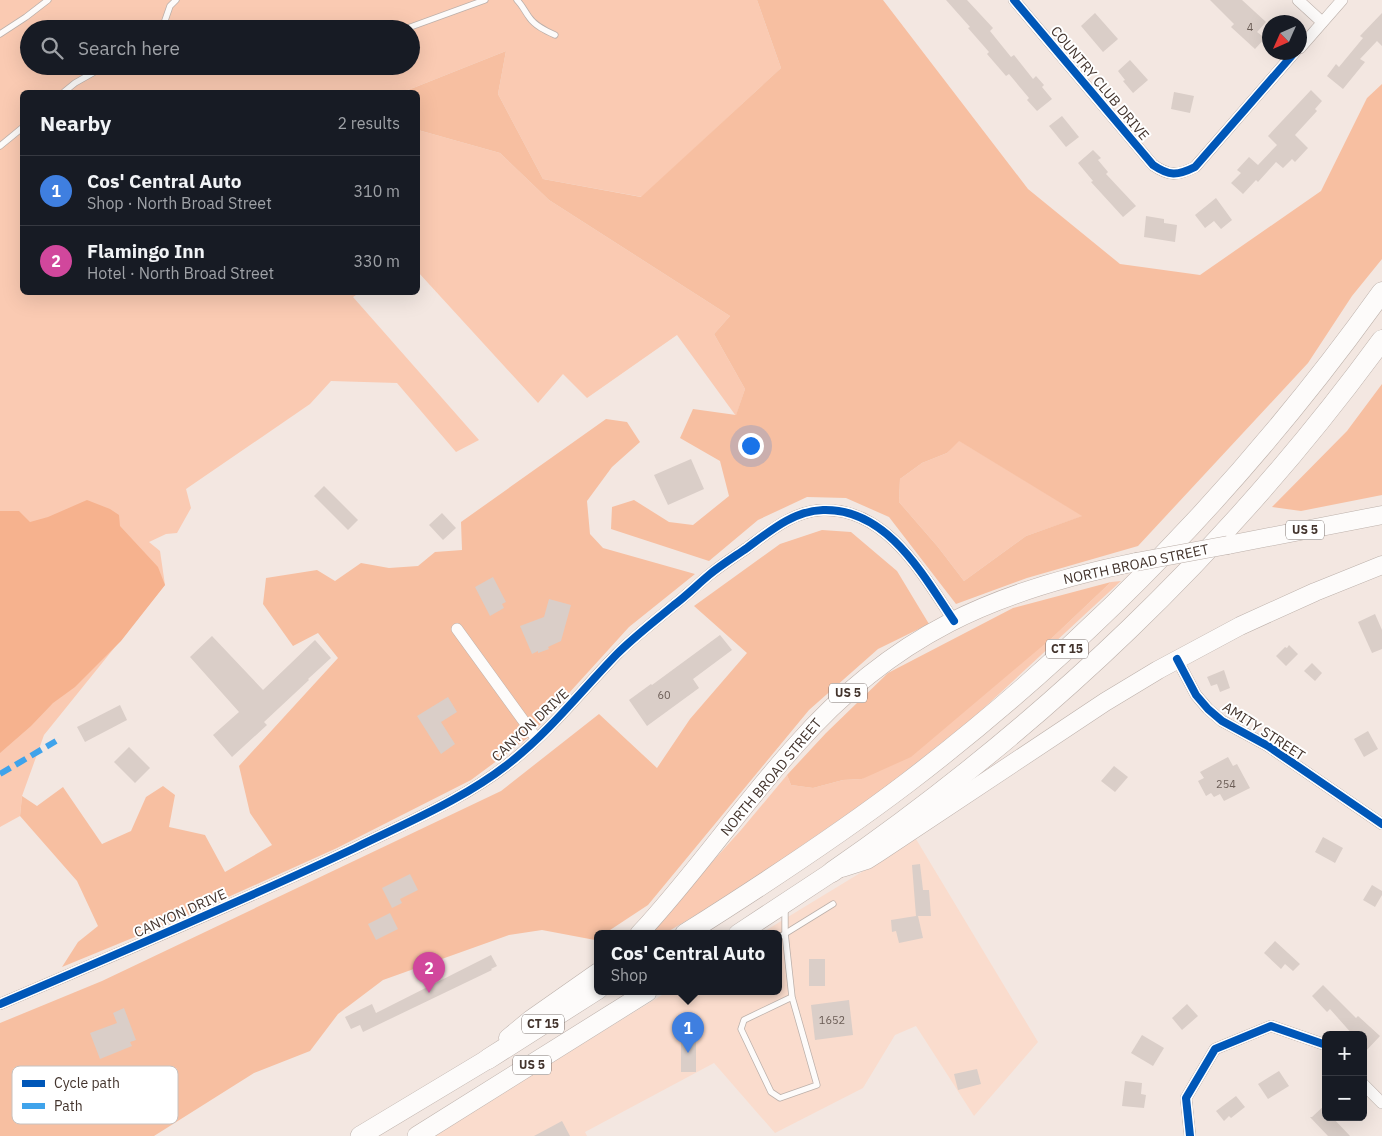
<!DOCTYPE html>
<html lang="en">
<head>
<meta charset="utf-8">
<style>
  :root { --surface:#171b24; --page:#20242c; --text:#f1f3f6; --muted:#9ea1a6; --line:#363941; --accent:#d93025 }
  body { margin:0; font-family:"IBM Plex Sans",sans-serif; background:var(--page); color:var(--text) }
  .controls { position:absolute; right:15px; bottom:15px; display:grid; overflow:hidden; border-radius:8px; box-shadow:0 5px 20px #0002 }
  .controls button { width:45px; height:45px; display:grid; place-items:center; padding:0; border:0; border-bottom:1px solid var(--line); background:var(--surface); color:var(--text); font:25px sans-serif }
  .compass { position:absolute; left:1262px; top:15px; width:45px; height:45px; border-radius:50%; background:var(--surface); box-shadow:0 5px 20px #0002; rotate:225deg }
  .you { position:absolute; left:750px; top:445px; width:18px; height:18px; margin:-12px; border:4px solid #fff; border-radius:50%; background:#1a73e8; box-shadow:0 0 0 8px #1a73e833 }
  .badge { display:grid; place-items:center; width:32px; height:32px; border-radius:50%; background:var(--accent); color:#fff; font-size:16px; font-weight:700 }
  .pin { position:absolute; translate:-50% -41px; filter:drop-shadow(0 1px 2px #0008) }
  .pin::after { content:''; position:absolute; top:26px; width:18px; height:15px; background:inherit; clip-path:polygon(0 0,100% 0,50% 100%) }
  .popup { position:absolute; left:594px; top:930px; width:188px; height:65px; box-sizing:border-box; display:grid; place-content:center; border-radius:8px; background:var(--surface); filter:drop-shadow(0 1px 4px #0005); font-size:16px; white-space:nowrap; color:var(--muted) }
  .popup b { font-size:19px; color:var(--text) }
  .popup::after { content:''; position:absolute; left:50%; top:100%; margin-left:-10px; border:10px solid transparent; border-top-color:var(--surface) }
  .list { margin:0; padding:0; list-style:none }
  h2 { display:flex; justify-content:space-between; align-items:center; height:65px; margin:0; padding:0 20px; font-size:21px }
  h2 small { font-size:16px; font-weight:400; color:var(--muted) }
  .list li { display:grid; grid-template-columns:32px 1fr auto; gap:15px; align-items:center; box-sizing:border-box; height:70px; padding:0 20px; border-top:1px solid var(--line) }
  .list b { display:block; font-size:19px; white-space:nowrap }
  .list p { margin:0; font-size:16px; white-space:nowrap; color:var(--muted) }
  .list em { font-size:16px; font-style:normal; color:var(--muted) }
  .icon { flex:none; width:28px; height:28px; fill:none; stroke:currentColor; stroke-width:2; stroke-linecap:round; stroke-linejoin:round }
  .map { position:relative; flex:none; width:1382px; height:1136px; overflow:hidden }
  .search { position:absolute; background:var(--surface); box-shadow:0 5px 20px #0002; left:20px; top:20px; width:400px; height:55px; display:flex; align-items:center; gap:12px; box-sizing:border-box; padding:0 18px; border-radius:28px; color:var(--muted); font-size:19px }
  .panel { position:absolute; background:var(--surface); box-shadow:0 5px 20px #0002; left:20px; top:90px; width:400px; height:205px; border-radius:8px }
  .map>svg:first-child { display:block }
  .built { fill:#fadccd }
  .green { fill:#facab2; fill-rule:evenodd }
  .forest { fill:#f7bfa1; fill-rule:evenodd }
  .water { fill:#f6b28e }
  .building { fill:#dacec8 }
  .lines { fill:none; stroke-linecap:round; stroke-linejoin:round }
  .service-casing { stroke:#bcb0aa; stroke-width:7 }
  .minor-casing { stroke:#bcb0aa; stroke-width:12 }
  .primary-casing { stroke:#bcb0aa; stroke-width:19 }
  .trunk-casing { stroke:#bcb0aa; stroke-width:20 }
  .motorway-casing { stroke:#bcb0aa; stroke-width:21 }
  .service { stroke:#fdfbfa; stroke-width:5.5 }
  .minor { stroke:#fdfbfa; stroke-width:11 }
  .primary { stroke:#fdfbfa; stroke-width:18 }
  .trunk { stroke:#fdfbfa; stroke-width:19 }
  .motorway { stroke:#fdfbfa; stroke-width:20 }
  .primary-bridge-casing { stroke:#bcb0aa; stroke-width:19; stroke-linecap:butt }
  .primary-bridge { stroke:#fdfbfa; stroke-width:18 }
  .quiet { stroke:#3fa3eb; stroke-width:6; stroke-dasharray:12 6; stroke-linecap:butt }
  .cycleway-casing { stroke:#fff; stroke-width:11 }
  .cycleway { stroke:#0057b8; stroke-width:8 }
  .labels { text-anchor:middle; stroke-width:4; stroke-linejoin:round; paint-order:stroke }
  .number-label { font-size:11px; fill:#6a5c55 }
  .shield { fill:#fff; stroke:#7b716c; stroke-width:1 }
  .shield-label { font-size:12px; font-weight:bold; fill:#43342d }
  .street-label { font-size:14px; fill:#43342d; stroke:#fff }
  .key { fill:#fff; stroke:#c7c2c0; stroke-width:1 }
  .key-label { font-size:14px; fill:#43342d }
</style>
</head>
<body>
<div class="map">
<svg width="1382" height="1136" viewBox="0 0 1382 1136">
  <rect width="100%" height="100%" fill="#f3e7e1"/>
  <path class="built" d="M916,839L1038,1042L974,1116L916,1026L895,1035L863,1088L775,1133L714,1063L585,1132L587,1136H432L667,992H778V934H760Z"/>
  <g class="green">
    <path d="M0,0H757L781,68L642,197L543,179L498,94L506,51L403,92H22V292L359,293L353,297L479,440L456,452L397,383L331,381L310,404L186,489L191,508L177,533L166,534L149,542L160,551L165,585L44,735L22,796L20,816L0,827ZM29,29H411V66H29Z"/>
    <path d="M418,130L500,153L549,200L730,316L714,334L745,389L736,416L677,335L587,398L563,374L538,403L418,272Z"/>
    <path d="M958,440L1083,516L1026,536L964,581L938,547L899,502L900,479L922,463L947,453Z"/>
    <path d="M1121,581L972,719L878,793L736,891L664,934H647L741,830L787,775L791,785L813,788L843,780L862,779L1053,637L1111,582Z"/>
  </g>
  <g class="forest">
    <path d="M757,0H883L1028,189L1120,264L1200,275L1321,191L1367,98L1382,84V259L1352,296L1308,363L1138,546L1027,578L956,604L889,517L846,498L807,497L758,520L709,561L611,529L612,507L634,500L669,522L693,525L729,496L720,461L680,438L693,409L736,415L745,389L714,334L730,316L549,200L500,153L418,130V92H403L506,51L498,94L543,179L641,197L781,68ZM959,441L1082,516L1026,536L964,581L938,547L899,502L900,479L922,463L947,453Z"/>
    <path d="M1382,384V495L1301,511L1272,507L1347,431Z"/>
    <path d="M606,419L627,422L640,442L612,467L587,501L590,534L603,548L695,574L629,627L529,737L471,780L337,848L186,916L62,967L78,942L98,926L77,881L20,816L22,796L37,806L63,787L102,844L131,831L146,797L163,786L175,795L169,827L205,835L225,872L272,845L250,813L239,766L338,658L318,633L293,646L263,604L266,578L317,570L335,581L361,563L389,568L418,566L435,552L462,550L461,522Z"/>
    <path d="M822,530L851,532L897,571L929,624L878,649L809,710L648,905L604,934H598V938L595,940L542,930L509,935L383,980L338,1014L310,1051L254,1073L154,1136H0V1023L102,981L501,791L599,714L657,768L690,719L747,653L694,606L780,544Z"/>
    <path d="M1111,582L1053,637L911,757L862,779L843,780L813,788L791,785L787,775L826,733L888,673L1013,608Z"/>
  </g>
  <path class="water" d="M87,500L110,509L119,515L120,526L158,567L165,585L121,641L75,687L53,703L31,726L0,753V511H19L30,522L48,517Z"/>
  <g class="building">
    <path d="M946,0H967L993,28L990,31L1011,57L1014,55L1033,79L1036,76L1044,85L1042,87L1052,99L1037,111L1027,100L1029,98L1009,74L1006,76L987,54L989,52L968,28L970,27Z"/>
    <path d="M1210,0H1242L1266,22L1257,32L1265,38L1255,49L1231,27L1234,24Z"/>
    <path d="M1095,13L1118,39L1103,52L1081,26Z"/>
    <path d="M1382,13V46L1377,41L1360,59L1365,62L1343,89L1327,76L1336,64L1339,67L1363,38L1360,36Z"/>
    <path d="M1130,60L1148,80L1133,93L1123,81L1125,80L1118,71Z"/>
    <path d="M1311,90L1322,101L1315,109L1317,111L1295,135L1308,148L1295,162L1292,159L1283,168L1276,162L1258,182L1256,180L1243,194L1231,183L1241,173L1237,170L1249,157L1258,165L1277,145L1268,136Z"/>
    <path d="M1174,92L1194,96L1190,113L1171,109Z"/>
    <path d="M1062,116L1079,137L1066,147L1049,126Z"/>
    <path d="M1093,150L1101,158L1098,160L1108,172L1106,174L1136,206L1123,217L1091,182L1093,181L1078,163Z"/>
    <path d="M1216,198L1232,220L1221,229L1214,221L1205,228L1195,215Z"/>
    <path d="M1146,216L1164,219V223L1177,225L1175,242L1144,237Z"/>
    <path d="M691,459L704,489L668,505L654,475Z"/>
    <path d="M324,486L358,520L348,530L314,496Z"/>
    <path d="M442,513L456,528L443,540L429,525Z"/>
    <path d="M493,577L506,602L502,604L504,608L490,616L475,587Z"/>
    <path d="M549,599L571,605L561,641L548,647L549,649L538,653V651L532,654L520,626L544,617Z"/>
    <path d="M1375,614L1382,630V649L1372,653L1358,622Z"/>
    <path d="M720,635L732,650L693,679L699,688L647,726L629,700L651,684L652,685Z"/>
    <path d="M212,636L263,690L315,640L331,658L308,679L309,680L264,722L267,725L232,757L213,735L239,712L190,657Z"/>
    <path d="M1289,645L1298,654L1286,666L1276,656L1285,647L1287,648Z"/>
    <path d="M1312,663L1322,673L1315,681L1304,671Z"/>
    <path d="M1224,670L1230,688L1220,692L1217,684L1211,686L1207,677Z"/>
    <path d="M448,697L457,712L441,722L455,744L441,754L417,716Z"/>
    <path d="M120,705L127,720L85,742L77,727Z"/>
    <path d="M1368,731L1378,749L1364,757L1354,739Z"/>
    <path d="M129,747L150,768L135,783L114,762Z"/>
    <path d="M1228,757L1233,766L1237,764L1250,788L1224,801L1220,794L1214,797L1211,793L1206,796L1198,781L1204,778L1200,772Z"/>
    <path d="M1114,766L1128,777L1115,792L1101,781Z"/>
    <path d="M1323,837L1343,848L1335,863L1315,852Z"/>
    <path d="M920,864L923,890H929L931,916H918L923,938L899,943L896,931L892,932L891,920L916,916L912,865Z"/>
    <path d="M410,874L418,890L400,899L402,903L392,908L382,888Z"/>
    <path d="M1372,885L1382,891V895L1375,907L1363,900Z"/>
    <path d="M390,913L398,929L376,940L368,924Z"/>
    <path d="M1275,941L1300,964L1293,971L1285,964L1281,969L1264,953Z"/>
    <path d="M491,955L497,966L491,969L492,970L363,1032L360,1025L351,1029L345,1017L372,1004L376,1013Z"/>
    <rect x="809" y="959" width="16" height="27"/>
    <path d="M1323,985L1356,1018L1358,1016L1380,1036L1363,1054V1035H1353L1330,1009L1327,1012L1312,996Z"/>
    <path d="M849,1000L853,1035L815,1040L811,1005Z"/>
    <path d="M1187,1004L1198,1016L1182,1030L1172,1018Z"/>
    <path d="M124,1008L136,1040L130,1042L132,1046L100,1059L90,1033L117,1023L113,1013Z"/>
    <path d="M681,1034L696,1035V1072H681Z"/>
    <path d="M1142,1035L1164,1048L1153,1066L1131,1053Z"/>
    <path d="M977,1069L981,1084L958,1090L954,1074Z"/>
    <path d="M1279,1071L1289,1086L1268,1099L1258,1084Z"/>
    <path d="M1125,1081L1142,1083L1141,1094L1146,1095L1144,1108L1122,1106Z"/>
    <path d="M1236,1096L1245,1107L1231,1118L1229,1116L1224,1121L1216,1111Z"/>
    <path d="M1326,1104V1117H1332L1350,1136H1328L1310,1117H1312Z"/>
    <path d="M562,1121L570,1136H534Z"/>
  </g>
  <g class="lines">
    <g class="service-casing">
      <g id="service">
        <path d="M517,0C522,5 524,10 529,17C535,26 546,31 555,35"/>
        <path d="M162,29L170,6L176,0"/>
        <path d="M405,29L485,0"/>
        <path d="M0,34L26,17L48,0"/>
        <path d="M64,92L75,83L105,66"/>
        <path d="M0,146L22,128"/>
        <path d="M785,907V933L792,997L744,1020L741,1029L771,1092L780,1098L817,1085L792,997"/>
        <path d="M778,938L833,904"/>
      </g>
    </g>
    <g class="minor-casing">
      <g id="minor">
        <path d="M1014,0L1153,165C1169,176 1177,176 1195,167L1295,52"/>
        <path d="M1298,0L1322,22"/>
        <path d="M1300,48L1342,0"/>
        <path d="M457,629L536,738"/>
        <path d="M1177,659L1196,695L1208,709L1222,721L1268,746L1382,824"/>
        <path d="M0,1004C119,953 238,903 355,848C408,822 465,799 512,761C551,730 582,690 617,654C635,636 655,621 674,605C686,596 697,585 709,575C721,565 734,557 747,548C770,531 793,511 823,510C887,508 923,575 954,621"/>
        <path d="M1363,1084L1382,1103"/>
        <path d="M1190,1136L1186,1098L1215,1049L1271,1026L1326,1045"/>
      </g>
    </g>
    <g class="primary-casing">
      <g id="primary">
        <path d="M1228,545L1382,515"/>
        <path d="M842,868L867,860L878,853L1105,702L1158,670L1240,626L1315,592L1382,565"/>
        <path d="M639,934C695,874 741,806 796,745C839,696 891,653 949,623C1007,593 1072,575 1136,562"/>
        <path d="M508,1038L531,1019L598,972"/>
      </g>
    </g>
    <g class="trunk-casing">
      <g id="trunk">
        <path d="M738,934L832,872"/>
        <path d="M360,1136L488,1059"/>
        <path d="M417,1136L647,992"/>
      </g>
    </g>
    <g class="motorway-casing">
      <g id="motorway">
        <path d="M832,872C1043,726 1231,547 1382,340"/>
        <path d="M685,934C761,886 836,837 907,783C1089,644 1249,478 1382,292"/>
        <path d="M488,1059L598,989"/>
      </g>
    </g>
    <use href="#service" class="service"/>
    <use href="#minor" class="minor"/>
    <use href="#primary" class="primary"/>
    <use href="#trunk" class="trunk"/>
    <use href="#motorway" class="motorway"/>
    <g class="primary-bridge-casing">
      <path id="primary-bridge" d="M1136,562L1228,545"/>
    </g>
    <use href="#primary-bridge" class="primary-bridge"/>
    <path class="quiet" d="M0,774L56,741"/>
    <g class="cycleway-casing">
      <g id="cycleway">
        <path d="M1014,0L1153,165C1169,176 1177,176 1195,167L1295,52"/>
        <path d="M1177,659L1196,695L1208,709L1222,721L1268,746L1382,824"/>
        <path d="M0,1004C119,953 238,903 355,848C408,822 465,799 512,761C551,730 582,690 617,654C635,636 655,621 674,605C686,596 697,585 709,575C721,565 734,557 747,548C770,531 793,511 823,510C887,508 923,575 954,621"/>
        <path d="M1190,1136L1186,1098L1215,1049L1271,1026L1326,1045"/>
      </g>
    </g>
    <use href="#cycleway" class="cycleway"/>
  </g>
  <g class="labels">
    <g class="number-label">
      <text x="1250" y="31">4</text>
      <text x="664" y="699">60</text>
      <text x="1226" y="788">254</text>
      <text x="832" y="1024">1652</text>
    </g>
    <g class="shield">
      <rect x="1286" y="520.5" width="38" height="19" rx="4"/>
      <rect x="1046" y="639.5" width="42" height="19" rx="4"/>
      <rect x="829" y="683.5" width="38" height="19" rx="4"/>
      <rect x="522" y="1014.5" width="42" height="19" rx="4"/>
      <rect x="513" y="1055.5" width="38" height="19" rx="4"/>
    </g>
    <g class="shield-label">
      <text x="1305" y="534">US 5</text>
      <text x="1067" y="653">CT 15</text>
      <text x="848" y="697">US 5</text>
      <text x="543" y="1028">CT 15</text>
      <text x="532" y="1069">US 5</text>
    </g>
    <g class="street-label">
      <text transform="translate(1100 83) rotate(50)" y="5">COUNTRY CLUB DRIVE</text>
      <text transform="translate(1136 564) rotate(-12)" y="5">NORTH BROAD STREET</text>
      <text transform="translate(530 725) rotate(-43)" y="5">CANYON DRIVE</text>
      <text transform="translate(1264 731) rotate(33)" y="5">AMITY STREET</text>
      <text transform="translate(771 777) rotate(-50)" y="5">NORTH BROAD STREET</text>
      <text transform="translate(180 913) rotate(-24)" y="5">CANYON DRIVE</text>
    </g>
  </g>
  <rect x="12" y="1066" width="166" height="58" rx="8" class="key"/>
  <rect x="22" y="1080" width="23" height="7" fill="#0057b8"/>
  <rect x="22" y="1103" width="23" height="6" fill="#3fa3eb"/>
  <g class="key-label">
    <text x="54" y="1088">Cycle path</text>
    <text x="54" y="1111">Path</text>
  </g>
</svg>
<div class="controls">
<button>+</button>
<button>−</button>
</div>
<svg class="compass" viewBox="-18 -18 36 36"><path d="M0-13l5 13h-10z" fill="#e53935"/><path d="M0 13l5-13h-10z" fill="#9ea1a6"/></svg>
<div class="you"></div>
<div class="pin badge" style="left:688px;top:1053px;background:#3f7fe0">1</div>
<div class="popup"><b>Cos' Central Auto</b>Shop</div>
<div class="pin badge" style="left:429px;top:993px;background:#d1479c">2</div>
<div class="search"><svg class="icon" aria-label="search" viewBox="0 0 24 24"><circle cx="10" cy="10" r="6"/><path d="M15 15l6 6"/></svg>Search here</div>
<section class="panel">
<h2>Nearby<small>2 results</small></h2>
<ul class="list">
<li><span class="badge" style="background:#3f7fe0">1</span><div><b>Cos' Central Auto</b><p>Shop · North Broad Street</p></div><em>310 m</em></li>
<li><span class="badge" style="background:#d1479c">2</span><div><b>Flamingo Inn</b><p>Hotel · North Broad Street</p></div><em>330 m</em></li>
</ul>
</section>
</div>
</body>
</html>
